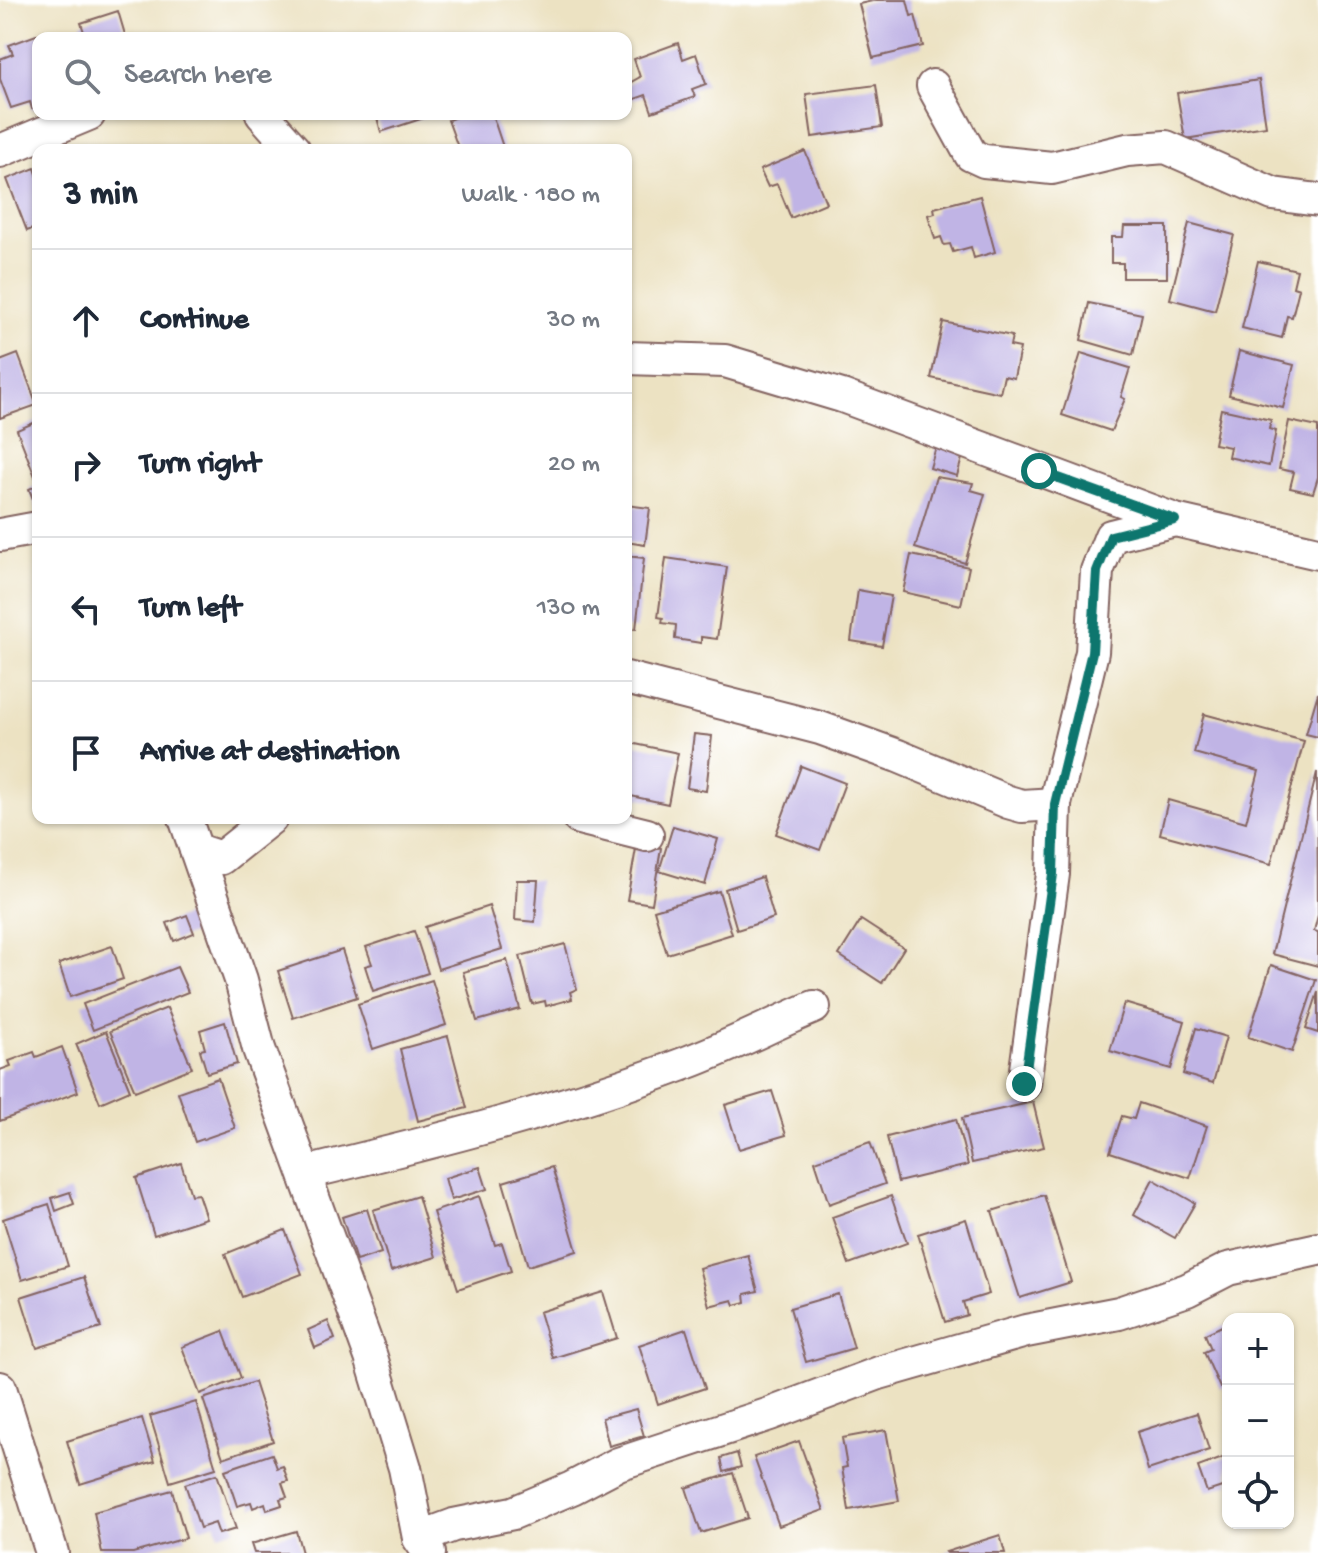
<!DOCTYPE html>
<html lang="en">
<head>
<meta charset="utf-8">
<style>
  :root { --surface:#fff; --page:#f6f6f7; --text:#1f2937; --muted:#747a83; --line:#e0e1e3 }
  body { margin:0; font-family:"Gochi Hand",sans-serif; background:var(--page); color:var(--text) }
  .controls { position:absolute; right:24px; bottom:24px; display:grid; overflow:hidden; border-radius:16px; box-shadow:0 2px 6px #0004 }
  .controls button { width:72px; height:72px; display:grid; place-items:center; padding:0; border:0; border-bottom:2px solid var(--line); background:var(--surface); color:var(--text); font:40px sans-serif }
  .stop { position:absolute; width:24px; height:24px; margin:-18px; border:6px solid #0f766e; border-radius:50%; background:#fff }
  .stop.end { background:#0f766e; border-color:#fff; box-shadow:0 2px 8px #0008 }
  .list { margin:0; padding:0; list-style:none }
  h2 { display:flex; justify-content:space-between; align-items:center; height:104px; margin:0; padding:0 32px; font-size:34px }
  h2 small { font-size:26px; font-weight:400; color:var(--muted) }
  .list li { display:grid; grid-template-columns:52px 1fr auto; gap:24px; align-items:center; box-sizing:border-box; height:144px; padding:0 32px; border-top:2px solid var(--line) }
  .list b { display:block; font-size:30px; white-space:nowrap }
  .list em { font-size:26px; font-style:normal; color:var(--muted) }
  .icon { flex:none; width:44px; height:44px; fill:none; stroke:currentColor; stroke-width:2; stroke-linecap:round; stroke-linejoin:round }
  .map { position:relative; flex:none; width:1318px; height:1553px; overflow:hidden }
  .search { position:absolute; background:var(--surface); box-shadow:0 2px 6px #0004; left:32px; top:32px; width:600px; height:88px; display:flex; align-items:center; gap:20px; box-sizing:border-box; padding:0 28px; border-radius:16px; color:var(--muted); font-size:30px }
  .panel { position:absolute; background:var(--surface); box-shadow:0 2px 6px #0004; left:32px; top:144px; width:600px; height:680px; border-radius:16px }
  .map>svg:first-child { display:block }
  .building { fill:#c0b4e5 }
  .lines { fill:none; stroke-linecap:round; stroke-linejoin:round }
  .minor-casing { stroke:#836360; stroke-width:36 }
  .minor { stroke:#fff; stroke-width:32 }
  .route { stroke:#0f766e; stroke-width:10 }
</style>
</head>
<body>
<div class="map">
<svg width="1318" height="1553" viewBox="0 0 1318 1553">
  <rect width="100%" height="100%" fill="#fff"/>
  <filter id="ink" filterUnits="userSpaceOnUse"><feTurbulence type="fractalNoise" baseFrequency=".0125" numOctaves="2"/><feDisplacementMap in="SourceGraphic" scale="16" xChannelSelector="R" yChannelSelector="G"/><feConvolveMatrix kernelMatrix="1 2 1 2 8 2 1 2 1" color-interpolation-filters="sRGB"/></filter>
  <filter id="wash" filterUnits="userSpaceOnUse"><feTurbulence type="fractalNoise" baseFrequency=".006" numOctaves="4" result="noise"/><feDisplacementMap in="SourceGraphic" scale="32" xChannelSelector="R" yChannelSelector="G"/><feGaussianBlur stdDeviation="1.8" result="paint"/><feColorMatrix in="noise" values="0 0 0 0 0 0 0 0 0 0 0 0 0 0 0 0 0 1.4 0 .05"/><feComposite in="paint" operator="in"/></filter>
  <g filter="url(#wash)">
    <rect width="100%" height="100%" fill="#ece2c2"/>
    <g id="blocks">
      <g class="building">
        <path d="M877,0H907L911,16L915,15L923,46L873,58L859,4Z"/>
        <path d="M118,11L126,38H86L81,23Z"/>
        <path d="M47,31L49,38H38V107L32,109L30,102L11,108L0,79V59L13,54L9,45Z"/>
        <path d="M678,43L683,59L696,54L706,84L692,89L695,97L652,112L646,95L632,100L626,85L640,77L634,59Z"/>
        <path d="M1259,80L1266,126L1185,139L1177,93Z"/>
        <path d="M876,85L882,127L812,137L806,94Z"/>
        <path d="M376,114H433V115L381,132Z"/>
        <path d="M464,114H492L504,150H459L448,120Z"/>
        <path d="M805,151L826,203L791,218L777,184L768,187L760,170Z"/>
        <path d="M35,168L38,177V227L27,231L7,179Z"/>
        <path d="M980,196L995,252L974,258L971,247L953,252L950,244L944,245L941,237L935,239L928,215L935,213L934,208Z"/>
        <path d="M1189,223L1234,235L1215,311L1170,299Z"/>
        <path d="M1124,226H1167V278H1123V263H1111V237H1123Z"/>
        <path d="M1258,261L1297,270L1293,287L1299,289L1292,317L1287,316L1282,338L1242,328Z"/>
        <path d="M1089,303L1142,314L1133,355L1081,340Z"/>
        <path d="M943,322L1012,336L1010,346L1020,348L1014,378L1004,376L1000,393L931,378Z"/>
        <path d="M1239,351L1294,365L1283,408L1229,395Z"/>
        <path d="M1081,353L1130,368L1121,397L1125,399L1111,431L1062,415Z"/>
        <path d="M18,354L37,405L0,418V361Z"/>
        <path d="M1221,409L1271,420L1269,429L1276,431L1269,466L1228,457L1230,447L1214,444Z"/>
        <path d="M38,421V484L17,430Z"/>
        <path d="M1289,421L1318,427V477L1313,493L1290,488L1294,472L1279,469Z"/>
        <path d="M937,443L964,451L957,476L930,468Z"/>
        <path d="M936,477L973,483L971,490L985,494L965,563L915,548Z"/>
        <path d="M38,485V511L29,489Z"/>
        <path d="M626,505L650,508L645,545L626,542Z"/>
        <path d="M911,555L969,567L961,605L903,592Z"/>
        <path d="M626,556L644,558L636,629L626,628Z"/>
        <path d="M666,558L727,567L717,639L701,637V643L675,639L676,625L662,623L663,618L658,617Z"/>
        <path d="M858,590L891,596L882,646L851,641Z"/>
        <path d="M1318,693V737L1306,734Z"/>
        <path d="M1204,714L1304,741L1271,864L1160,834L1168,800L1246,822L1259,771L1194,753Z"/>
        <path d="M694,734L712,736L706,791L687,788Z"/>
        <path d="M626,742L678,753L668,804L626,795Z"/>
        <path d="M801,766L845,783L820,850L776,834Z"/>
        <path d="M1317,772L1318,915L1314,931L1318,932V966L1272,954Z"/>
        <path d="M673,826L718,839L705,885L659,871Z"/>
        <path d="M637,843L661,848L652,904L627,900Z"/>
        <path d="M762,877L774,918L737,930L725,889Z"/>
        <path d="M517,880H538L535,922L515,920Z"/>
        <path d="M719,891L732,934L667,954L654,910Z"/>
        <path d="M489,906L502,949L438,969L425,927Z"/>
        <path d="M187,915L194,933L174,941L167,923Z"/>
        <path d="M861,920L904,948L882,983L839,955Z"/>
        <path d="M414,931L428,973L373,991L365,966L372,964L366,947Z"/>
        <path d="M565,944L577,989L570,992L572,999L546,1006L545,1001L532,1004L520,956Z"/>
        <path d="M112,946L123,979L70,997L59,964Z"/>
        <path d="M342,950L357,997L293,1018L278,971Z"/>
        <path d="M507,960L520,1009L477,1021L463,972Z"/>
        <path d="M1271,965L1316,980L1292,1052L1248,1037Z"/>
        <path d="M177,967L188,992L93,1030L83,1004Z"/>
        <path d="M432,980L446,1025L373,1049L358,1004Z"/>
        <path d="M1318,992V1033L1306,1029Z"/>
        <path d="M1124,1003L1185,1021L1171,1069L1110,1051Z"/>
        <path d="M167,1008L192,1068L135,1091L110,1031Z"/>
        <path d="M225,1022L237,1064L207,1073L200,1050L205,1049L200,1030Z"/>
        <path d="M1196,1028L1226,1037L1213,1083L1183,1074Z"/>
        <path d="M106,1031L130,1090L100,1103L76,1044Z"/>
        <path d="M448,1036L467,1108L418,1121L400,1049Z"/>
        <path d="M62,1047L78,1092L0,1121V1070L11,1066L9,1061L34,1052L36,1057Z"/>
        <path d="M218,1078L235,1128L195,1142L178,1092Z"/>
        <path d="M772,1091L786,1135L739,1149L725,1105Z"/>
        <path d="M1033,1102L1044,1147L972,1163L962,1118Z"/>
        <path d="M1139,1103L1207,1126L1190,1178L1110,1152L1122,1116L1134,1119Z"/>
        <path d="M956,1119L968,1165L898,1182L887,1137Z"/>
        <path d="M870,1142L885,1184L829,1204L815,1161Z"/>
        <path d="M181,1163L191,1195L198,1194L206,1218L154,1235L136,1178Z"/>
        <path d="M480,1167L487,1189L451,1200L445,1178Z"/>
        <path d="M552,1167L577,1251L528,1266L503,1182Z"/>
        <path d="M1153,1179L1195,1203L1175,1238L1134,1215Z"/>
        <path d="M70,1192L74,1204L56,1211L52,1198Z"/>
        <path d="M1044,1195L1071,1282L1020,1298L992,1211Z"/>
        <path d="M418,1196L436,1257L391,1271L373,1210Z"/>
        <path d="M479,1196L495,1245L502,1243L511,1271L458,1289L433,1212Z"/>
        <path d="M891,1196L907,1243L849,1264L832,1217Z"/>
        <path d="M49,1204L68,1266L22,1280L3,1219Z"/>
        <path d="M367,1209L381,1253L356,1261L342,1217Z"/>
        <path d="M966,1219L989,1294L963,1302L967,1315L945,1322L918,1234Z"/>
        <path d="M285,1230L302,1274L242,1297L225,1254Z"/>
        <path d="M748,1255L758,1291L745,1294L746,1302L735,1305L733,1300L709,1306L699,1268Z"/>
        <path d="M84,1277L101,1328L37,1348L21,1297Z"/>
        <path d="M603,1292L617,1338L553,1358L539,1312Z"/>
        <path d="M838,1294L854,1348L806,1362L790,1308Z"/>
        <path d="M328,1321L335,1339L315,1348L308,1330Z"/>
        <path d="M1224,1325L1228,1329V1396L1224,1386L1220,1388L1204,1352L1211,1349L1205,1334Z"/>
        <path d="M686,1329L705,1388L658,1404L639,1345Z"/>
        <path d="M223,1331L241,1378L200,1394L182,1347Z"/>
        <path d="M254,1382L273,1441L223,1458L203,1399Z"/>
        <path d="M196,1402L216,1468L170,1482L150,1416Z"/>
        <path d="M636,1409L644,1436L609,1446L602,1418Z"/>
        <path d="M1197,1413L1209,1450L1148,1470L1137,1432Z"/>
        <path d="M142,1418L155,1461L80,1484L67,1441Z"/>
        <path d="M886,1430L899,1501L849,1510L842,1468L847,1467L842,1438Z"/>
        <path d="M799,1441L824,1510L779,1526L754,1457Z"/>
        <path d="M737,1453L741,1467L724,1472L721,1458Z"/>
        <path d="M272,1454L277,1468L283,1466L288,1481L282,1483L287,1497L280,1499L282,1505L267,1510L265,1503L253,1508L251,1502L237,1506L225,1470Z"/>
        <path d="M1228,1456V1485L1207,1492L1198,1467Z"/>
        <path d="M733,1473L748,1518L701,1533L686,1488Z"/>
        <path d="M217,1474L236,1529L219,1534L215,1523L200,1528L185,1484Z"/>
        <path d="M172,1490L186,1538L133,1553H102L94,1512Z"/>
        <path d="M296,1531L302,1553H254L251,1544Z"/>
        <path d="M1000,1535L1005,1553H947L946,1552Z"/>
      </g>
    </g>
  </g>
  <g filter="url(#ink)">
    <use href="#blocks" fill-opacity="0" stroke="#836360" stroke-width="2"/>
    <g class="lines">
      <g class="minor-casing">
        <g id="minor">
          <path d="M933,86L971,155L984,161L1052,168L1127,150L1166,147L1273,194L1318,200"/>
          <path d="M262,114L294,150"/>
          <path d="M0,151L89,114"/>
          <path d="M626,358L725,361L842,396L1175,520L1318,553"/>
          <path d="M0,535L38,528"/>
          <path d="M626,678L820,728L898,756L1008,802L1022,806L1055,804"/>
          <path d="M185,818L241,980L259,1049L371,1357L405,1468L419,1538L429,1553"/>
          <path d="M579,818L647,835"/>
          <path d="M196,850L221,858L271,818"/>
          <path d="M1024,1084L1053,874L1055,804L1092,652L1097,571L1111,536L1175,520"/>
          <path d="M305,1173C434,1142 562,1110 686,1063C729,1047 771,1025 814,1007"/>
          <path d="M0,1388L52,1553"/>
          <path d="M419,1538L454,1525L513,1513L572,1488L618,1464L770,1414L879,1373L1026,1331L1119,1313L1187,1290L1228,1269L1318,1249"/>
        </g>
      </g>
      <use href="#minor" class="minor"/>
    </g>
  </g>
  <g class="lines" filter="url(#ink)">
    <path class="route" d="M1024,1084L1053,874L1055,804L1092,652L1097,571L1111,536L1175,520L1039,471"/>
  </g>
</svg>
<div class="controls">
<button>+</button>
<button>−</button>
<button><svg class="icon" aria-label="locate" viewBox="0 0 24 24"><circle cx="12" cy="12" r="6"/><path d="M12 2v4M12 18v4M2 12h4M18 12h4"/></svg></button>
</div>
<div class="stop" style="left:1039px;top:471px"></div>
<div class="stop end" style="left:1024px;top:1084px"></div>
<div class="search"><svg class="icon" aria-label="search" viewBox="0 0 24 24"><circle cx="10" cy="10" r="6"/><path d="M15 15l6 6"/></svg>Search here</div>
<section class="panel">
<h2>3 min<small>Walk · 180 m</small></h2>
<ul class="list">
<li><svg class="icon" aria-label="ahead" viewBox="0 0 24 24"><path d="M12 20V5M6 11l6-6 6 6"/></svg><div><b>Continue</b></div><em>30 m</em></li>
<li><svg class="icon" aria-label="right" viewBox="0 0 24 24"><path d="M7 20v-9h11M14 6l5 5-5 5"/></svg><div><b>Turn right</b></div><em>20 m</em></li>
<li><svg class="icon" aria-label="left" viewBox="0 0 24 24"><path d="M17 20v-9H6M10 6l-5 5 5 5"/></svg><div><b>Turn left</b></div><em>130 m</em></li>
<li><svg class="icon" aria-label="arrive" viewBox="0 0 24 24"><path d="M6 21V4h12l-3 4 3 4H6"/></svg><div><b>Arrive at destination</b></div></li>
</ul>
</section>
</div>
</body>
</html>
